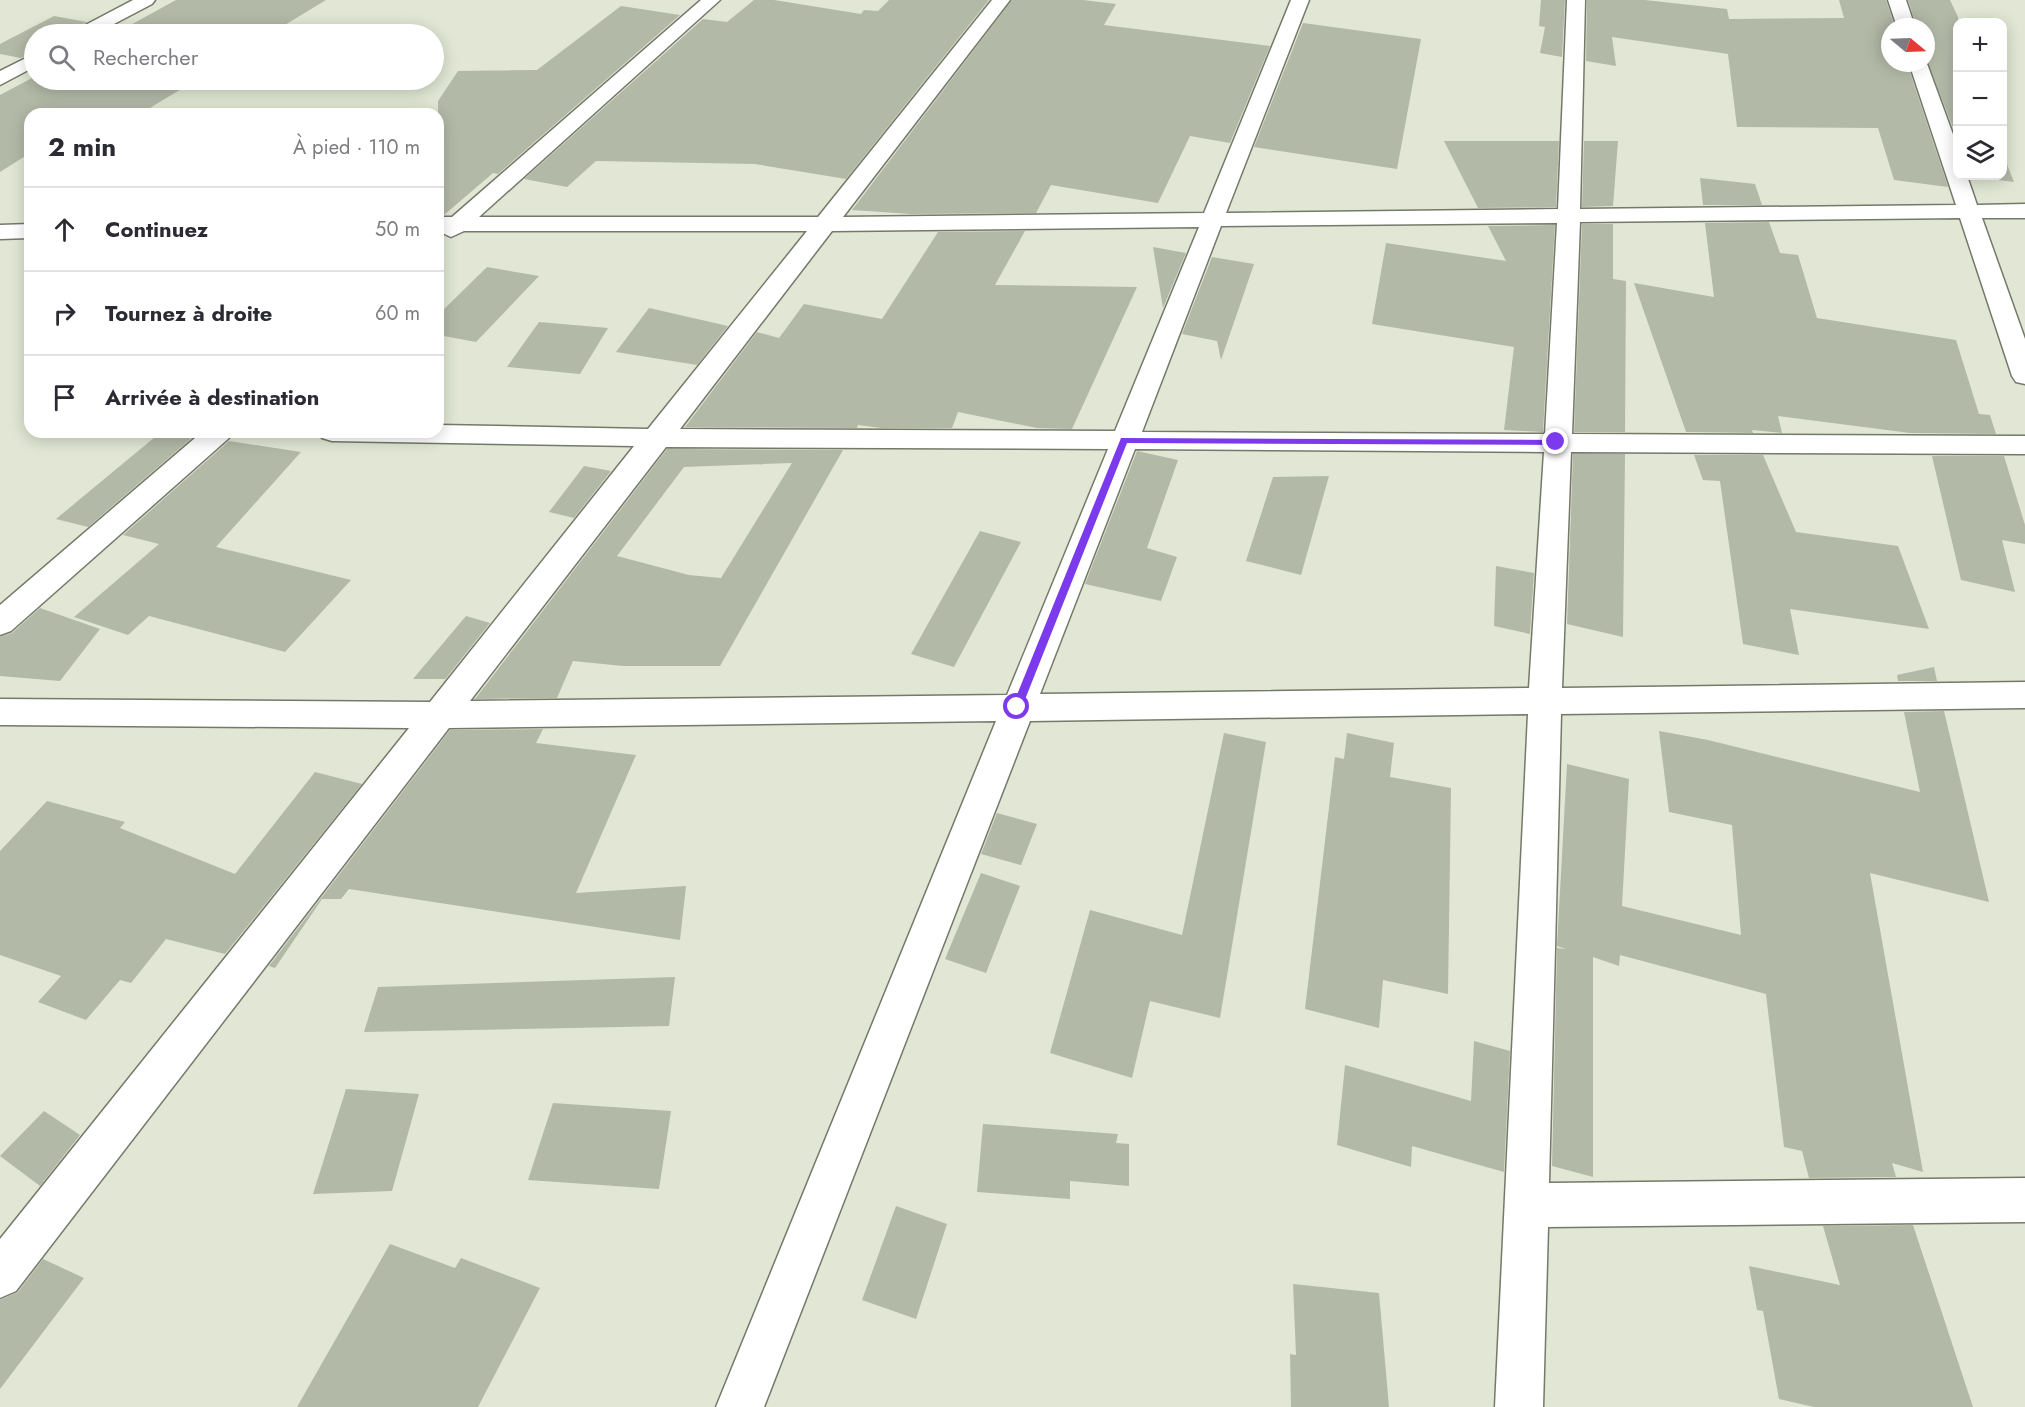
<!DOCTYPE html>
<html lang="fr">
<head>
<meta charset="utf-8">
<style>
  :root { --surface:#fff; --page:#f2f2f3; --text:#2b2b33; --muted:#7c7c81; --line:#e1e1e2 }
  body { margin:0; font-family:Jost,sans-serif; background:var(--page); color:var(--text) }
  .controls { position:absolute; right:18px; top:18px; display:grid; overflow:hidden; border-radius:12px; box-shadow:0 3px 15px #0003 }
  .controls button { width:54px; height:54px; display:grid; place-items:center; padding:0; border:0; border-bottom:2px solid var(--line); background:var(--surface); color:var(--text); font:30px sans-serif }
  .compass { position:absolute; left:1881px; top:18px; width:54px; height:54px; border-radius:50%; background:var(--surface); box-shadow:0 3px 15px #0003; rotate:109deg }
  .stop { position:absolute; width:18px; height:18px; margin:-14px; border:4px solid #7c3aed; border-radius:50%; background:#fff }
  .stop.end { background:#7c3aed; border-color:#fff; box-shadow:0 2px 6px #0008 }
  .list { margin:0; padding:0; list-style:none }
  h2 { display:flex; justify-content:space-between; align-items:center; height:78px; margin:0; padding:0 24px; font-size:26px }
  h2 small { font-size:20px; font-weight:400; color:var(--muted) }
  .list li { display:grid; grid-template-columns:39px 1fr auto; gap:18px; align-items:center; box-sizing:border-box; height:84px; padding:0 24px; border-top:2px solid var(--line) }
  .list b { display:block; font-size:22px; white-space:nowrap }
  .list em { font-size:20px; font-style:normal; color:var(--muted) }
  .icon { flex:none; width:33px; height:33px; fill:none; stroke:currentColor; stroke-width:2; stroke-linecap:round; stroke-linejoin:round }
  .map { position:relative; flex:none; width:2025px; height:1407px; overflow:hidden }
  .search { position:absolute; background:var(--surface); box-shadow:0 3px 15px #0003; left:24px; top:24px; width:420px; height:66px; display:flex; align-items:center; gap:15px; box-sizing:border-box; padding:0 21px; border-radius:33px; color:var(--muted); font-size:22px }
  .panel { position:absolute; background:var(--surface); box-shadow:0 3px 15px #0003; left:24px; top:108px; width:420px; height:330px; border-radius:18px }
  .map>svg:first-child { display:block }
  .building { fill:#b3b9a7; fill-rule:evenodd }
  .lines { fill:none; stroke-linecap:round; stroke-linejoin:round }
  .minor-casing { stroke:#747969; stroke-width:3 }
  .minor { fill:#fff; fill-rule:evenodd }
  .route { fill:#7c3aed }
</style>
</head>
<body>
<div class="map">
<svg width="2025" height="1407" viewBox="0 0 2025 1407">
  <rect width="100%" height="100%" fill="#e1e7d4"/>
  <g class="building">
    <path d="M176,0H326L270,34H99L115,26L125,28Z"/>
    <path d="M754,0H774L861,14L864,10L878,11L889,0H989L846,179L755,164L596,161L567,187L524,179L703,19L727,22Z"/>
    <path d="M1012,0H1083L1116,4L1104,25L1270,46L1230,143L1190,136L1158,203L1051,185L1036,213L911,214L852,210Z"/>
    <path d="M1541,0H1565L1562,57L1540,53L1545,27L1539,26Z"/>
    <path d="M1587,0H1645L1727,9L1729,19L1844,18L1839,0H1886L1895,27H1890V63H1907L1948,187L1894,180L1878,128L1737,127L1728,54L1612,37L1616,66L1586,61Z"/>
    <path d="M1908,0H1950L1958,17V140L1926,59V27H1917Z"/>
    <path d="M621,6L680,15L498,174L493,173L444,215H438V101L458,71L537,70Z"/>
    <path d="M54,16L87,22L75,28L71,34H34V52L21,58L0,54V44Z"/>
    <path d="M1303,23L1421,39L1397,169L1254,147Z"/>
    <path d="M34,77V80H196L140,114H30V153L0,172V95Z"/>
    <path d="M1444,141H1559L1556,207L1478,208Z"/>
    <path d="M1584,141H1618L1613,206L1582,207Z"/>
    <path d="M2002,152L2014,182L1969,176H2002Z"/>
    <path d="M1700,178L1755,184L1762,205H1703Z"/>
    <path d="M1769,222L1780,253L1798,255L1817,318L1956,340L1979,414L1990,415L1996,434L1910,433L1778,416L1782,433L1752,430L1753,433L1686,432L1634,283L1714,297L1705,223Z"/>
    <path d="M1582,224H1613V279L1626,281L1625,432H1574Z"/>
    <path d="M1555,225L1543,432L1504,430L1514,347L1372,324L1386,243L1506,261L1488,226Z"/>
    <path d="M1025,231L995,285L1137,287L1072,429L1037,428L958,412L952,428H881L858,425L857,428L685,427L757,332L779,338L804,304L882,319L938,232Z"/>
    <path d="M1153,247L1186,253L1163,308Z"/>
    <path d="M1212,257L1254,264L1221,360L1217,341L1182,334Z"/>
    <path d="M487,267L539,276L476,342L438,335V315Z"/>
    <path d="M649,308L728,326L697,365L616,352Z"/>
    <path d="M539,322L608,328L580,374L507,367Z"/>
    <path d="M161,432L194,436L88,527L56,519Z"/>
    <path d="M229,441L301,452L216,547L351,580L285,652L149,616L128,635L74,617L159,544L123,535Z"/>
    <path d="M667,449L843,450L720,666H623L573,661L557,698L475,699ZM792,463L721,578L689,575L617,556L684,467Z"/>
    <path d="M1137,451L1178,460L1147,548L1177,557L1161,601L1085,584Z"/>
    <path d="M1573,454H1625L1623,637L1567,624Z"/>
    <path d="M1694,455H1763L1796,532L1898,546L1929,629L1790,609L1799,655L1743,644L1720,481L1703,480Z"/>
    <path d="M1932,456H2004L2025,525V544L2002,540L2015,592L1961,580Z"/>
    <path d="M584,466L611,471L574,518L549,512Z"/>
    <path d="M1329,476L1301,575L1246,561L1273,477Z"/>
    <path d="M980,531L1021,542L954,667L911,654Z"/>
    <path d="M1496,566L1534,573L1530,634L1494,626Z"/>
    <path d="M40,608L100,629L60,681L0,676V637L12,633Z"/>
    <path d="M466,616L490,623L443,682L445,679H413Z"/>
    <path d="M1934,667L1937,681H1898L1897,675Z"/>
    <path d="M1944,711L1989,902L1870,873L1923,1172L1892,1163L1896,1177L1809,1178L1802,1151L1784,1147L1766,994L1620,955L1619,966L1593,957V1177L1552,1166L1557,948L1566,949L1557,946L1567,764L1629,779L1622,906L1741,935L1732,825L1669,812L1659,731L1708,740L1920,792L1904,712Z"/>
    <path d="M543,729L536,743L636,755L576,893L686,886L680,940L349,889L341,899H322L275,968L269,966L450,730Z"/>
    <path d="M1224,733L1266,742L1220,1018L1150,1001L1132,1078L1050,1053L1090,910L1182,935Z"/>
    <path d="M1347,733L1394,743L1390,777L1451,788L1448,994L1383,980L1379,1028L1305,1009L1335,757L1344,759Z"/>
    <path d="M315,772L362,784L225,954L166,939L131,983L120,980L86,1020L38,1002L61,976L0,955V851L47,801L125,822L120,828L235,874Z"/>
    <path d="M997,813L1037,824L1021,865L981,854Z"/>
    <path d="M981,873L1020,886L986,973L945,959Z"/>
    <path d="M675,977L669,1026L364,1032L378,987Z"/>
    <path d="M1474,1041L1510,1051L1504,1172L1412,1146L1411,1167L1337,1145L1345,1065L1471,1101Z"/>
    <path d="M346,1089L419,1094L392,1191L313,1194Z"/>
    <path d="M553,1103L671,1111L659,1189L528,1180Z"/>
    <path d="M44,1111L80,1135L40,1186L0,1156Z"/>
    <path d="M983,1124L1118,1134L1116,1143L1129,1144V1186L1070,1181V1199L977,1192Z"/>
    <path d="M896,1206L947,1224L916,1319L862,1300Z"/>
    <path d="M1913,1225L1973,1407H1814L1779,1399L1763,1311L1757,1310L1749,1266L1840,1285L1823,1226Z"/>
    <path d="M390,1244L455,1268L461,1258L540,1288L478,1407H297Z"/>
    <path d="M43,1259L84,1278L0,1389V1300L18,1292Z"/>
    <path d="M1293,1284L1379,1293L1389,1407H1291L1290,1354L1296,1355Z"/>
  </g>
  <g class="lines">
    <g class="minor-casing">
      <g id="minor">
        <path d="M133,0H155L152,4L95,34H73L76,30Z"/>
        <path d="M701,0H720L479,217H818L992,0H1010L843,217L1204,213L1291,0H1309L1226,213L1558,209L1567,0H1585L1580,209L1956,205L1909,63H1926V61L1958,148V176H1967L1977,205L2025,204V218H1982L2025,339V384L2016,382L2012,376L1960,218L1580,222L1572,434L2025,436V454L1571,452L1562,688L2025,682V708L1561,714L1549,1183L2025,1178V1222L1548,1227L1543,1407H1495L1528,714L1030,721L764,1407H716L996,721L449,728L16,1291L0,1298V1239L409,728L0,725V699L430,702L634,446L332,441L322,438L318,432H438V425L648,429L807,231H464L451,237L438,231V217H452ZM1557,223L1545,434L1142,432L1221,226ZM1199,227L1115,431L680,429L832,231ZM666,447L1108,449L1007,695L470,701ZM1135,449L1544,452L1529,688L1040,694Z"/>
        <path d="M1888,0H1906L1915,27H1897Z"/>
        <path d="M34,54V67L0,85V71Z"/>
        <path d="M30,224V238L0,239V225Z"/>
        <path d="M202,432H233L229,438L11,631L0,635V605Z"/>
      </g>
    </g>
    <use href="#minor" class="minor"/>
  </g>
  <path class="route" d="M1121,438L1556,440L1560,442L1556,445L1127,443L1022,707L1020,710H1014L1012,707Z"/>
</svg>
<div class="controls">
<button>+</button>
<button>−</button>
<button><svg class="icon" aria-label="layers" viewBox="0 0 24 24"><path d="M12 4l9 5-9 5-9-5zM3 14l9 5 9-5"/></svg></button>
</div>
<svg class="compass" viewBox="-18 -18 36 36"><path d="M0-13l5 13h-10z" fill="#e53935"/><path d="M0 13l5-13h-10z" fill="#7c7c81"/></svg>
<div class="stop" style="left:1017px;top:707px"></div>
<div class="stop end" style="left:1556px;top:442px"></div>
<div class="search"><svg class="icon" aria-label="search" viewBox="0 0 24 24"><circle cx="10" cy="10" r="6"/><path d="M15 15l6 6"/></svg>Rechercher</div>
<section class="panel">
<h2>2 min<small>À pied · 110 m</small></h2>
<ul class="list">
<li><svg class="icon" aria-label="ahead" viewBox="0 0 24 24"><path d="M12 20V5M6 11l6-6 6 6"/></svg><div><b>Continuez</b></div><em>50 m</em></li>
<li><svg class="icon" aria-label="right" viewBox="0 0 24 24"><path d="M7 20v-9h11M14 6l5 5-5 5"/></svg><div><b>Tournez à droite</b></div><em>60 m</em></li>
<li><svg class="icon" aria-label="arrive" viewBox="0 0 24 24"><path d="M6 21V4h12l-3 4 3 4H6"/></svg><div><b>Arrivée à destination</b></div></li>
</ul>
</section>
</div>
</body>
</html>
